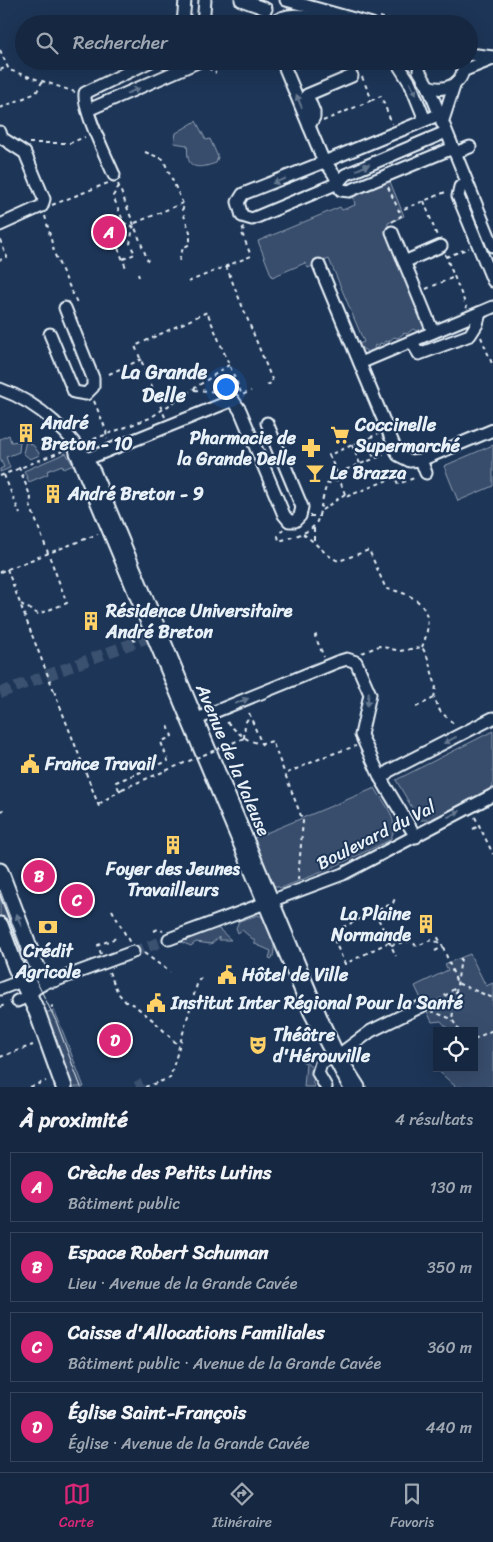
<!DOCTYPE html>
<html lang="fr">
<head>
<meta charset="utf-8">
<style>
  :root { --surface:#162841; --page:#1f3048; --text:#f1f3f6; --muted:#9ea6b1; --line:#35445a; --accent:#db2777 }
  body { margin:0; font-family:Sriracha,sans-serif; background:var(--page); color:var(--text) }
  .controls { position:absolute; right:15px; bottom:15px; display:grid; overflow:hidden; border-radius:0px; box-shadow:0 5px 20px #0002 }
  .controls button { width:45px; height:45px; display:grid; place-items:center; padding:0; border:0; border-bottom:1px solid var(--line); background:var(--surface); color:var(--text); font:25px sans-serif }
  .you { position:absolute; left:225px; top:386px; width:18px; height:18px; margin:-12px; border:4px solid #fff; border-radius:50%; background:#1a73e8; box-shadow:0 0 0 8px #1a73e833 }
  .badge { display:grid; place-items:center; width:32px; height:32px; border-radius:50%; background:var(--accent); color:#fff; font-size:16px; font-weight:700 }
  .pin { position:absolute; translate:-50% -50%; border:2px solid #fff; box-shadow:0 1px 5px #0006 }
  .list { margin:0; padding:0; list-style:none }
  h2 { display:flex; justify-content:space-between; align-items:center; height:65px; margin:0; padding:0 20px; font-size:21px }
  h2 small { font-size:16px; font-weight:400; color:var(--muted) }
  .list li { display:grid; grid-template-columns:32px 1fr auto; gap:15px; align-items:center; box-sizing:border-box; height:70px; margin:0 10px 10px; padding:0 10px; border:1px solid var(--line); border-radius:0px }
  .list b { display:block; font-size:19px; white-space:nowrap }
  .list p { margin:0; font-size:16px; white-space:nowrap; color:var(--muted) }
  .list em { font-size:16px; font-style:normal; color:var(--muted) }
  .icon { flex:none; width:28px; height:28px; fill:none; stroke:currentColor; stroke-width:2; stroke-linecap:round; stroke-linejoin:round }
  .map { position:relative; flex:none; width:493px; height:1087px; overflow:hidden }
  .search { position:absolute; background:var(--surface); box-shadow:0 5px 20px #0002; left:15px; right:15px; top:15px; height:55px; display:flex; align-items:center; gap:12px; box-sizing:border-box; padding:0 18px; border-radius:28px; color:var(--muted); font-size:19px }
  .sheet { height:385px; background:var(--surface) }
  nav { display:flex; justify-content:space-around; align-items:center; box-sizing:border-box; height:70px; border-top:1px solid var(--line); background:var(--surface); font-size:14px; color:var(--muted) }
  nav a { display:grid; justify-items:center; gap:2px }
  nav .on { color:var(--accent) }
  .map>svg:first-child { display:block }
  .green { fill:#374d6c; stroke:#909fb2 }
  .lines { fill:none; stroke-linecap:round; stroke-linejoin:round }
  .minor-tunnel { stroke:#3b516f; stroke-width:11; stroke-dasharray:11 5.5; stroke-linecap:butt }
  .minor-casing { stroke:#e8f1f8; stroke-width:15 }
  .major-casing { stroke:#e8f1f8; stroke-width:19 }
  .path { stroke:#e8f1f8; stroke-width:2; stroke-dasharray:4 4; stroke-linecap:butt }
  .minor { stroke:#1d3557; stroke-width:11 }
  .major { stroke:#1d3557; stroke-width:15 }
  .tram { stroke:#e8f1f8; stroke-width:1 }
  .path-bridge { stroke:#e8f1f8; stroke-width:2; stroke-dasharray:4 4; stroke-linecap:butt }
  .oneway { fill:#64778f }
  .labels { text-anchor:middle; stroke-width:4; stroke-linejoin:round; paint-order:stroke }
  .poi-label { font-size:18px; font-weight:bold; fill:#e8f1f8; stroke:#1d3557; text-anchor:start }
  .street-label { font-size:18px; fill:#e8f1f8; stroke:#1d3557 }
  .quarter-label { font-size:20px; font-weight:bold; fill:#e8f1f8; stroke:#1d3557 }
</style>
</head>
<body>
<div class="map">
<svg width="493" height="1087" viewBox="0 0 493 1087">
  <rect width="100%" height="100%" fill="#1d3557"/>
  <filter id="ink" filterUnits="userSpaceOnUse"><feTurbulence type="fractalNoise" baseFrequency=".02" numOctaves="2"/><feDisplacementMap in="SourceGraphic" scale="10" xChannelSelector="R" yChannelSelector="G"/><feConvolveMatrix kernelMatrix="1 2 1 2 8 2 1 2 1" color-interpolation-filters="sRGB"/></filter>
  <g filter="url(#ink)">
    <g class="green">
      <path d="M196,121L206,140L210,139L218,157L216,163C207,166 190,172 188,157C187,153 188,149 187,145L174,143L176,133Z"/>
      <path d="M389,179L404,216L388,223V229L426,330L421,333L413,329L407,334L404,333L398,338L394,337L388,342L385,341L383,344L380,343L379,346L375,345L374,348L380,351L369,353L357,345L364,342L329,259L308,268L305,263L272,277L258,241L340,207L342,210L355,205L353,194Z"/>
      <path d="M9,435L11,442L20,441L19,452L6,457L10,468L0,472V469L4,467L0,459V439Z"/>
      <path d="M26,441L34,446L40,455L30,459L23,453Z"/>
      <path d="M493,445V486L458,501L444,466Z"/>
      <path d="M66,453L73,465L64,469L62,465L47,471L48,474L29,482L24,471Z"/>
      <path d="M493,731V789L429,820H419L396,780Z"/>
      <path d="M375,788C385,805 401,821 390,840L327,870L281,888L273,885L254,838Z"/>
      <path d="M0,876L31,959L17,964L0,918Z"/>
      <path d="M258,915C273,921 277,947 272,959L269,958L271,951L255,944V941L242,930L238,933L236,928L239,921Z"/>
      <path d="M213,928L219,929L231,940H219V937L211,944L196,942L191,946L181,942Z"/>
      <path d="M470,954L486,986L493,983V1087H456L434,1067L437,1064V1068H474V1031H450L441,1021L432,1022L415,986L448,970L445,964Z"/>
      <path d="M54,1010L58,1019L84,1087H70L42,1014Z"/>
      <path d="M301,1059H305L311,1067L315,1080L312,1082L315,1087H304L306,1063L303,1062Z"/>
    </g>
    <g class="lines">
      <g class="minor-tunnel">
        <path d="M0,693L160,633"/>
        <path d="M133,952L169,939"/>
        <path d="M136,1087L143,1084"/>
      </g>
      <g class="minor-casing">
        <g id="minor">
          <path d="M241,0L266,9"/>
          <path d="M286,0L372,24"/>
          <path d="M183,24L185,0"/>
          <path d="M203,24L205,0"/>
          <path d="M272,24C289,8 314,18 334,24"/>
          <path d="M469,54L493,57"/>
          <path d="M282,61L324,162L438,115"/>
          <path d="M396,61L410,83L425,120"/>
          <path d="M420,61L419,71L428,86C447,93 466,83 463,61"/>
          <path d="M465,70L493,59"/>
          <path d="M428,86L493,246"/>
          <path d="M88,110L200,61"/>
          <path d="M442,123L454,86"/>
          <path d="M309,126L314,117V112L307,95L352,76"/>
          <path d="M0,132L2,138L25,153L44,199L42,206L0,225"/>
          <path d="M446,132L345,175L338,183L252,219L242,216L238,202L243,194L324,162C333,170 336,178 341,190L349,191L453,148"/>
          <path d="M455,153L470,147"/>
          <path d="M114,175C106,156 83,111 85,93L151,61"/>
          <path d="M467,184L460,187L458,196L493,281"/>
          <path d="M392,232L433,332"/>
          <path d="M404,262L441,246"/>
          <path d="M319,265L398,455L410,461L421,460"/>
          <path d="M50,334L74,392L86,394L93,387V378L65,308"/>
          <path d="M412,342L419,354L470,335L477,324L480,313"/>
          <path d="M360,363L493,307"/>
          <path d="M0,389C40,403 73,435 94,471L324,1024L338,1054L359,1087"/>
          <path d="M75,448L76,453L310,1013L349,1087"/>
          <path d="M87,459L233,400L240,410L284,515L289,521H295L300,516L302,507L267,423"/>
          <path d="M426,473L421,460L493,430"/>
          <path d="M197,719L337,662L347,659L356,662L370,694L361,735L381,779L416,837"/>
          <path d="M381,779L389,771L493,718"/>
          <path d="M169,939L343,874L493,795"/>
          <path d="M44,981H54L133,952"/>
          <path d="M0,989L16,983"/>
          <path d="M17,1001L22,999"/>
          <path d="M326,1087L318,1073L321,1063L344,1051L371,1031L422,1006"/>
        </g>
      </g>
      <g class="major-casing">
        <g id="major">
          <path d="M0,871L34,961L44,981L34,987L28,994"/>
          <path d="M0,925L16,968L37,1012L64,1087"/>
        </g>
      </g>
      <g class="path">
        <path d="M380,17L404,24"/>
        <path d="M469,42L476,44"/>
        <path d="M0,50L9,70L75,92"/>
        <path d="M341,61L344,69"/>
        <path d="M208,68L216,73"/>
        <path d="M296,68L309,61"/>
        <path d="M0,70L7,67"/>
        <path d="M362,77L372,100L381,96L392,124"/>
        <path d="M0,108L36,93L42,82"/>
        <path d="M323,121L372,100"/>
        <path d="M29,143H70L85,137"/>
        <path d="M145,152L163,159L184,206L182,210L190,232V244L183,248L178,264"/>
        <path d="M118,184L148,261"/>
        <path d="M119,186L113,196L124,223L135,227"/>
        <path d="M388,187L399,211L448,191"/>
        <path d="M424,201L437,236"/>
        <path d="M52,205L108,183"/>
        <path d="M45,216L55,255L77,303"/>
        <path d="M392,222L401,216L399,211"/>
        <path d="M135,223L183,203"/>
        <path d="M0,240L7,257L0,260"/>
        <path d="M118,248L127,270"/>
        <path d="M445,254L467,308"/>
        <path d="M446,257L469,248"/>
        <path d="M123,259L135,254L130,244L133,227"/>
        <path d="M226,266L273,382L267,385"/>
        <path d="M138,274L139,277"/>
        <path d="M188,282L251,256L242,233L244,232L242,226"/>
        <path d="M426,289L454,277"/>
        <path d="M481,337L493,366"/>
        <path d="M109,374L142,359"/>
        <path d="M194,390L222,392"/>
        <path d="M94,401L106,430L107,439"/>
        <path d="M165,417L135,346L207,312L242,395L251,391"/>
        <path d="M86,442L150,418L229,365"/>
        <path d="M352,445L360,464"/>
        <path d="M372,453L374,458"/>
        <path d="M19,467L31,498L30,505L67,603L38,614L21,604"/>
        <path d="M337,473L329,455L378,434"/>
        <path d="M4,475L20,514"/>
        <path d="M0,476L65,450"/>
        <path d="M345,494L337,473L384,455"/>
        <path d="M322,510L345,494L346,497L395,477L398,484L417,477"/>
        <path d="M310,516H320"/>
        <path d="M314,528V541"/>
        <path d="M283,529L278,536L279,541C328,527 313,526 327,484L339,479"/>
        <path d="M303,534C316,542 325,556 339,561L369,550L386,589C421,594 437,613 422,647"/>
        <path d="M7,569L32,635"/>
        <path d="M0,572L98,534"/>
        <path d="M317,635L315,636L324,657"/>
        <path d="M133,638L135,642"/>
        <path d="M362,653L379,646L400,651L422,647L427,656L436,686L434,698L440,711L455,725"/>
        <path d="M54,691L100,809"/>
        <path d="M416,707L434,698"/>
        <path d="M249,713L262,745"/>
        <path d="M227,722C240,735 252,748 272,741L285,774"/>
        <path d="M244,738L245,723L249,717"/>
        <path d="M119,790L116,782L168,761L161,742L172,736L167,723"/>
        <path d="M99,804L122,789"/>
        <path d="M0,811L4,810"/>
        <path d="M475,817L493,854"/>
        <path d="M473,829L479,826"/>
        <path d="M298,880L303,821L285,774L326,756L356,746"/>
        <path d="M112,910L130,943"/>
        <path d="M375,912L396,956"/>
        <path d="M154,931L158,929L163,931"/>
        <path d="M389,942L345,964L331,933L393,903L396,896"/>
        <path d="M391,945L410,941L417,946L431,940L441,943"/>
        <path d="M443,947L457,983L493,998"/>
        <path d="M435,951L443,947L436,934"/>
        <path d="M144,953L170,972"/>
        <path d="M101,954L98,945L119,937"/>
        <path d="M109,972L118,993L126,1002L134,1005L154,1021L179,1046"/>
        <path d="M432,1006L455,988"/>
        <path d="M0,1007L7,1004"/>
        <path d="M51,1007L53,1006"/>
        <path d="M431,1011L452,1019"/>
        <path d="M459,1031L452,1019L461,958"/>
        <path d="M474,1039L493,1030"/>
        <path d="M0,1057L33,1045"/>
        <path d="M0,1060V1063"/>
        <path d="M30,1087L46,1081"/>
        <path d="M145,1087L170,1078L198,981L201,978"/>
      </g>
      <use href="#minor" class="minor"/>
      <use href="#major" class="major"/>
      <path class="tram" d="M0,890L26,960L56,1021L81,1087"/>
      <g class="path-bridge">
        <path d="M65,450L81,444"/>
        <path d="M32,635L54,691"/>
        <path d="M122,789L244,738"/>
      </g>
    </g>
    <defs><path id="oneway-solid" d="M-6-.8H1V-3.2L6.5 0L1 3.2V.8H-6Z" transform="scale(1.25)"/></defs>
    <g class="oneway">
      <use href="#oneway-solid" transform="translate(413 89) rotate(64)"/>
      <use href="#oneway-solid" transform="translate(133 91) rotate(-23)"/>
      <use href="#oneway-solid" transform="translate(299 101) rotate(-112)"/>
      <use href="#oneway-solid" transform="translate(363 167) rotate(-24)"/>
      <use href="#oneway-solid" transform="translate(279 181) rotate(160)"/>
      <use href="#oneway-solid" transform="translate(368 699) rotate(97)"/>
      <use href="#oneway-solid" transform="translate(242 701) rotate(-22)"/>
      <use href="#oneway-solid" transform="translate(450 740) rotate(153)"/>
      <use href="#oneway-solid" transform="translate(454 814) rotate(-27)"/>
      <use href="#oneway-solid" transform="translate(19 920) rotate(-111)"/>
    </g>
  </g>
  <defs>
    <g id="building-bare" transform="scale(1.5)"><path d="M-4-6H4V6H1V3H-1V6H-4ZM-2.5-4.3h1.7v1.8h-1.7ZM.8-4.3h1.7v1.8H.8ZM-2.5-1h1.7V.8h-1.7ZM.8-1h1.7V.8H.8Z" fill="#ffd166" stroke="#1d3557" stroke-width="2.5" paint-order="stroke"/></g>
    <g id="supermarket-bare" transform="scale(1.5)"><path d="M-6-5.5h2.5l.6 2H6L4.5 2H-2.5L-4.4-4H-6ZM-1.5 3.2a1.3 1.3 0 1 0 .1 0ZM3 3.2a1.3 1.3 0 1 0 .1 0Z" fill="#ffd166" stroke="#1d3557" stroke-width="2.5" paint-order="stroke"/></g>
    <g id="pharmacy-bare" transform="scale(1.5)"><path d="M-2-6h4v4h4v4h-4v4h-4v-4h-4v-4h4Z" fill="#ffd166" stroke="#1d3557" stroke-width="2.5" paint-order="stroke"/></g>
    <g id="bar-bare" transform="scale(1.5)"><path d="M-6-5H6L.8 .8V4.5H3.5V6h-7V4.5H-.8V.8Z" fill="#ffd166" stroke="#1d3557" stroke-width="2.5" paint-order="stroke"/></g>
    <g id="civic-bare" transform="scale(1.5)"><path d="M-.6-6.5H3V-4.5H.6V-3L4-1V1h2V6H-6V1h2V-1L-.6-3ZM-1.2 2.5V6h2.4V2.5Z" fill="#ffd166" stroke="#1d3557" stroke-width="2.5" paint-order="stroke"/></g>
    <g id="bank-bare" transform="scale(1.5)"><path d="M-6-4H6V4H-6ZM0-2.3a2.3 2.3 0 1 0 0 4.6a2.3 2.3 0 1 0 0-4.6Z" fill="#ffd166" stroke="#1d3557" stroke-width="2.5" paint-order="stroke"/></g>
    <g id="theatre-bare" transform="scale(1.5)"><path d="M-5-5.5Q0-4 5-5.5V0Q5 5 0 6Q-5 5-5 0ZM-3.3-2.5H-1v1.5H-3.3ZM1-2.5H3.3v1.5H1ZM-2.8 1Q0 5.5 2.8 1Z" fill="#ffd166" stroke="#1d3557" stroke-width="2.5" paint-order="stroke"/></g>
  </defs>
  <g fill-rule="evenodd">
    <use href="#building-bare" x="26" y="433"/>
    <use href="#supermarket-bare" x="340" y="435"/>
    <use href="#pharmacy-bare" x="311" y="448"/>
    <use href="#bar-bare" x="315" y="473"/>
    <use href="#building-bare" x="53" y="494"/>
    <use href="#building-bare" x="91" y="621"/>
    <use href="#civic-bare" x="30" y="764"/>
    <use href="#building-bare" x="173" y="845"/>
    <use href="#building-bare" x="426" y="924"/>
    <use href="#bank-bare" x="48" y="927"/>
    <use href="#civic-bare" x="227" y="975"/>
    <use href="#civic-bare" x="156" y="1003"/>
    <use href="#theatre-bare" x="258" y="1045"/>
  </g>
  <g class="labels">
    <g class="poi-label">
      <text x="41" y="429">André<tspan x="41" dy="21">Breton - 10</tspan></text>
      <text x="355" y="431">Coccinelle<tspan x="355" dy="21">Supermarché</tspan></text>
      <text x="296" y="444" text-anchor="end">Pharmacie de<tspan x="296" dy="21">la Grande Delle</tspan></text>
      <text x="330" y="479">Le Brazza</text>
      <text x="68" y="500">André Breton - 9</text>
      <text x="106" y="617">Résidence Universitaire<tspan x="106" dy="21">André Breton</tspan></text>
      <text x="45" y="770">France Travail</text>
      <text x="173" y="875" text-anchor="middle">Foyer des Jeunes<tspan x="173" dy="21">Travailleurs</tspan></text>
      <text x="411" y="920" text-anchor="end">La Plaine<tspan x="411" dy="21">Normande</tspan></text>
      <text x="48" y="957" text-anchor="middle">Crédit<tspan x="48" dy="21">Agricole</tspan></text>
      <text x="242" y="981">Hôtel de Ville</text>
      <text x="171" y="1009">Institut Inter Régional Pour la Santé</text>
      <text x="273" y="1041">Théâtre<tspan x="273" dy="21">d'Hérouville</tspan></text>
    </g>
    <g class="street-label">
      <text transform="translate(233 760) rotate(67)" y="6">Avenue de la Valeuse</text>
      <text transform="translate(376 835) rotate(-27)" y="6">Boulevard du Val</text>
    </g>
    <g class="quarter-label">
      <text x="164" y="379">La Grande<tspan x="164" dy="23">Delle</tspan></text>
    </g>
  </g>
</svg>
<div class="controls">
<button><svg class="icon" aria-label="locate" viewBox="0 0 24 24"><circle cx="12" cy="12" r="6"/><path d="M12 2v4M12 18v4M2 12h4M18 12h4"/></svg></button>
</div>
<div class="you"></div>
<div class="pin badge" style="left:109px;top:232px">A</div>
<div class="pin badge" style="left:39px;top:876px">B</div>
<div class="pin badge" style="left:77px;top:900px">C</div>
<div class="pin badge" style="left:115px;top:1040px">D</div>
<div class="search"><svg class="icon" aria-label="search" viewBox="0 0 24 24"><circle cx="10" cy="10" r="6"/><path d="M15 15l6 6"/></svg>Rechercher</div>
</div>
<section class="sheet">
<h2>À proximité<small>4 résultats</small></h2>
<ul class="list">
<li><span class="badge">A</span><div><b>Crèche des Petits Lutins</b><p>Bâtiment public</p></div><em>130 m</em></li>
<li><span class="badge">B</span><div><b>Espace Robert Schuman</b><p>Lieu · Avenue de la Grande Cavée</p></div><em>350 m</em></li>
<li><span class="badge">C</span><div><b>Caisse d'Allocations Familiales</b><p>Bâtiment public · Avenue de la Grande Cavée</p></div><em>360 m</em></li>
<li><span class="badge">D</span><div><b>Église Saint-François</b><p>Église · Avenue de la Grande Cavée</p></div><em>440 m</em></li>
</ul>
</section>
<nav>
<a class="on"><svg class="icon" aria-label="map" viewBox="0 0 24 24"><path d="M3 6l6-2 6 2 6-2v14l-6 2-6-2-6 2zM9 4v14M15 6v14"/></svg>Carte</a>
<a><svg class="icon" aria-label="directions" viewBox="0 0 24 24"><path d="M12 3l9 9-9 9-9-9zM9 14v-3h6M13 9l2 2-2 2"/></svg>Itinéraire</a>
<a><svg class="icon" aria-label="saved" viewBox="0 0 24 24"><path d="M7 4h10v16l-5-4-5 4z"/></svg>Favoris</a>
</nav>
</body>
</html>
